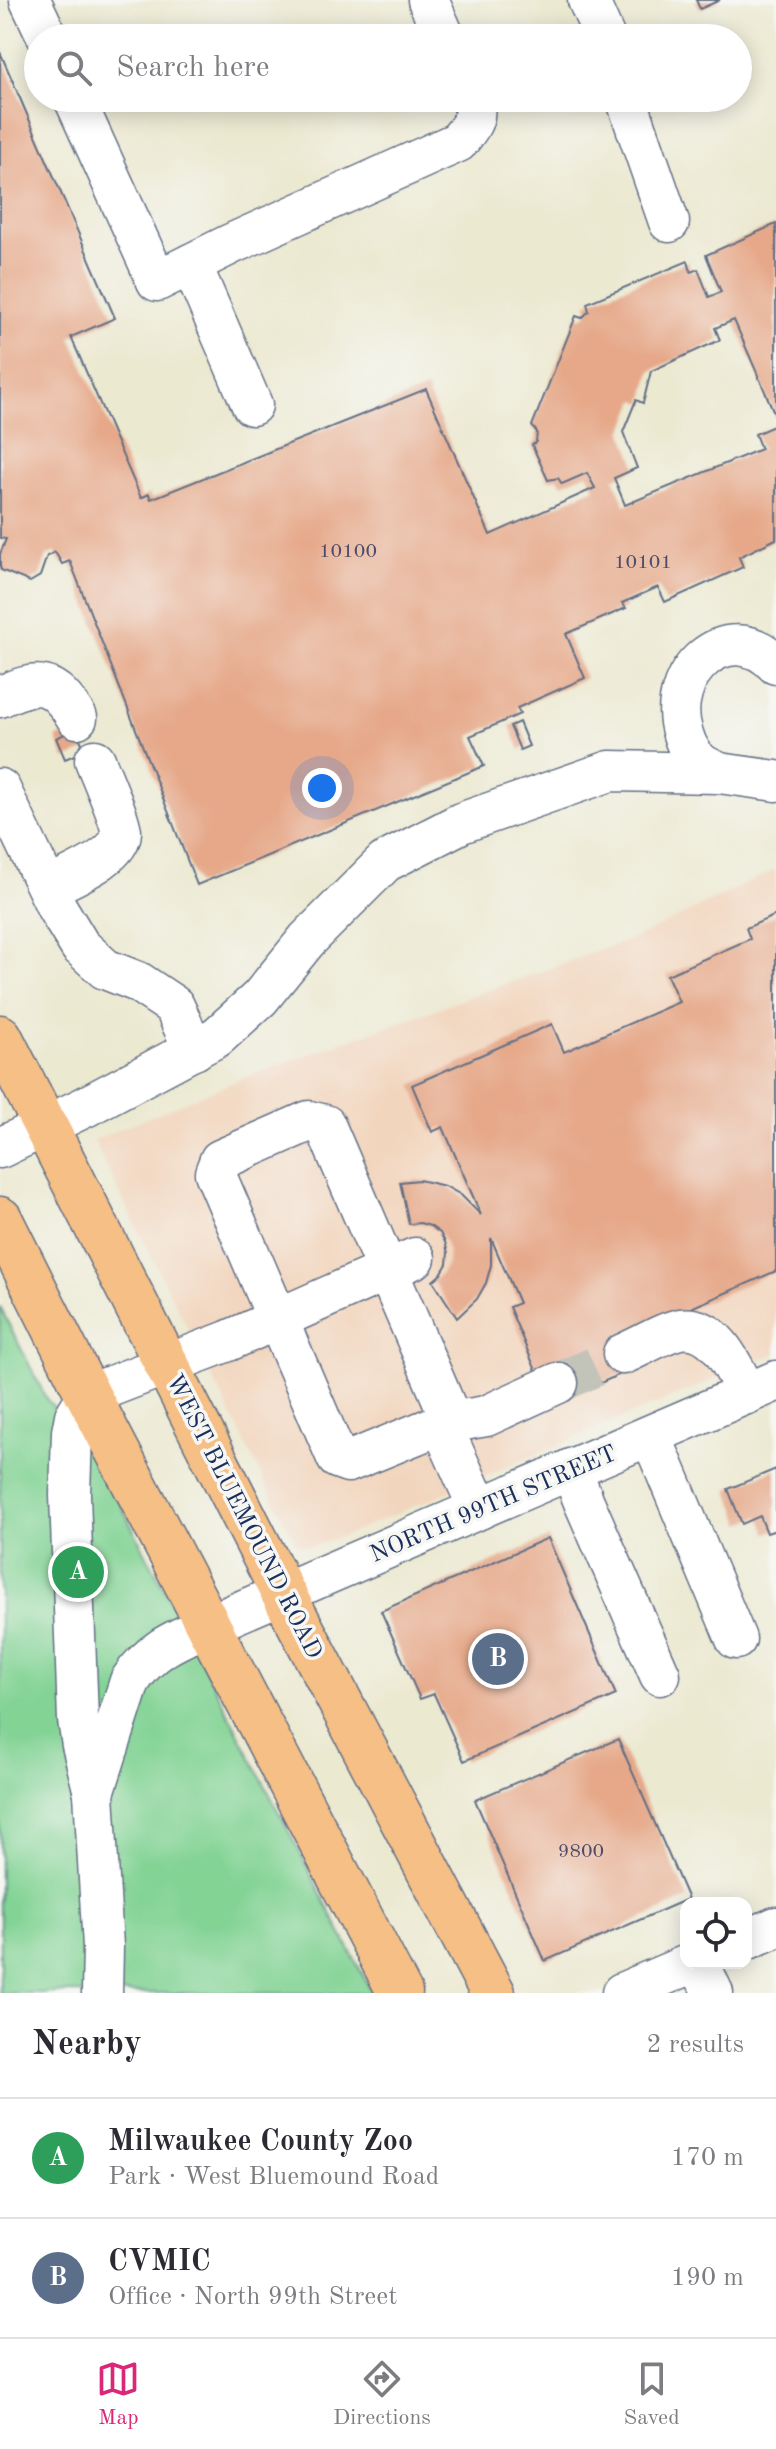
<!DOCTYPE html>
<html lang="en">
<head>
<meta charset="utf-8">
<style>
  :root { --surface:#fff; --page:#f7f7f7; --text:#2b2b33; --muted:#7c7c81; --line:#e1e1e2; --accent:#db2777 }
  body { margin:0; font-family:"Old Standard TT",serif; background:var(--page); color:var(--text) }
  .controls { position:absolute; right:24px; bottom:24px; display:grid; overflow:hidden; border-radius:16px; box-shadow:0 4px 20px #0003 }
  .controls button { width:72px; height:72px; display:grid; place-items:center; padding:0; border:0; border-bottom:2px solid var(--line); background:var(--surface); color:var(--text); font:40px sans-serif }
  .you { position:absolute; left:322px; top:788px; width:28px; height:28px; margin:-20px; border:6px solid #fff; border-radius:50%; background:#1a73e8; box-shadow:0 0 0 12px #1a73e833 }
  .badge { display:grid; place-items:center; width:52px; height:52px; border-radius:50%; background:var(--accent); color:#fff; font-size:26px; font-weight:700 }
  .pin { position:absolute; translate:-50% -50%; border:4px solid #fff; box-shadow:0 2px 8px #0006 }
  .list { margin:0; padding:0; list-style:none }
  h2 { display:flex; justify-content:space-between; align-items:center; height:104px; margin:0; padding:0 32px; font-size:34px }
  h2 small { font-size:26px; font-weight:400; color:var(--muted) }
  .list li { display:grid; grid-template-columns:52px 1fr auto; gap:24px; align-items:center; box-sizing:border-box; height:120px; padding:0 32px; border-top:2px solid var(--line) }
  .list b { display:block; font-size:30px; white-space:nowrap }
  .list p { margin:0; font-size:26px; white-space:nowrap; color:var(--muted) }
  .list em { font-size:26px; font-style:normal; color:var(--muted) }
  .icon { flex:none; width:44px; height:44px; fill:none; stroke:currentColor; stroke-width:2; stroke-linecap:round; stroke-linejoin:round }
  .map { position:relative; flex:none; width:776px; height:1993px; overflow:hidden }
  .search { position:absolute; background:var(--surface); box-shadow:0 4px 20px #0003; left:24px; right:24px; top:24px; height:88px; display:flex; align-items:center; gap:20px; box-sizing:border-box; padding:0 28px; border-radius:44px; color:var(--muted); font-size:30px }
  .sheet { height:344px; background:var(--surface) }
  nav { display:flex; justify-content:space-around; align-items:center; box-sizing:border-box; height:112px; border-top:2px solid var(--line); background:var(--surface); font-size:22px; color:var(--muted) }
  nav a { display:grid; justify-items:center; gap:4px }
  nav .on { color:var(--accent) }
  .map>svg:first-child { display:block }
  .built { fill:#f2d5bd }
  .green { fill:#82d394; stroke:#4e8179; stroke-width:2 }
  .building { fill:#e6a889 }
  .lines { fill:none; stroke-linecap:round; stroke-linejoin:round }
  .minor-tunnel { stroke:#c2c4ba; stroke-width:40; stroke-dasharray:40 20; stroke-linecap:butt }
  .minor-casing { stroke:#647086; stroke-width:43 }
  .major-casing { stroke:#647086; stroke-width:47 }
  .minor { stroke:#fff; stroke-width:40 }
  .major { stroke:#f5bf86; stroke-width:44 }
  .labels { text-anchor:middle; stroke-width:7; stroke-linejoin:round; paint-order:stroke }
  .number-label { font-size:20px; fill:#4e4d69 }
  .street-label { font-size:24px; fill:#1b2f5e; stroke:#f6f6f2 }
</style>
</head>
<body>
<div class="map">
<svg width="776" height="1993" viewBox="0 0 776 1993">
  <rect width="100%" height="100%" fill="#f6f6f2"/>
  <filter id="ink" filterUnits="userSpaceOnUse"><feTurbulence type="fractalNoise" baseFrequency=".0125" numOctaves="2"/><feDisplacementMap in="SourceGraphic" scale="16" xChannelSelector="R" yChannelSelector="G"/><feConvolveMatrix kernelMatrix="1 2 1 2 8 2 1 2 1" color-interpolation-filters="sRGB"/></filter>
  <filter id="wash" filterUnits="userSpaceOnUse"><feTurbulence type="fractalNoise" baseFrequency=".006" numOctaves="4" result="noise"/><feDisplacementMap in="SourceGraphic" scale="32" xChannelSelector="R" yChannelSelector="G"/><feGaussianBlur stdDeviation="1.8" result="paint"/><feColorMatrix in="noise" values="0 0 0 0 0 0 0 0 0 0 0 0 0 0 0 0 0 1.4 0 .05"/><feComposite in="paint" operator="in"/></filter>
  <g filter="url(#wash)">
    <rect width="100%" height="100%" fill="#ece9d1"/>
    <path class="built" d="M776,869V1353L344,1536L307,1547L295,1542L93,1140L248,1076L640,936Z"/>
    <path class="green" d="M0,1307L47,1400L91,1447L372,1993H0Z"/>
    <g id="blocks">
      <g class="building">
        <path d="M696,0H720L700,9Z"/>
        <path d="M0,52L115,318L71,337L141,498L149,494L151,499L426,389L490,535L595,488L587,473L562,484L558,478L548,480L532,445L536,442L537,432L532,426L576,316L582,318L589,311L587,303L688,261L691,272L698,269L709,297L721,292L706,255L776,224V417L734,320L715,328L720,340L651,371L643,403L636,400L623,432L637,468L614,478L625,505L761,449L755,434L776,425V539L739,557L743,567L665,602L658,587L622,603L626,608L566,634L585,678L517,708L520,714L470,736L484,766L197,885L70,561L62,564L55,552L47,556L40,576L30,582L1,570L0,566V554L6,539L0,538Z"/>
        <path d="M519,722L529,746L520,750L510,726Z"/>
        <path d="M76,729L85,751L65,759L56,738Z"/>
        <path d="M776,915V1271L617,1340L630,1370L564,1399L537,1373L509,1307L519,1303L491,1238V1265L486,1283L477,1299L457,1318L433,1281L441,1274L447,1264L448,1253L445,1242L440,1233L430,1226L420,1223L409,1224L400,1182L419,1180L445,1186L461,1195L481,1215L443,1127L432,1132L412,1085L552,1024L564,1052L679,1002L667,975L750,939L746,928Z"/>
        <path d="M776,1469V1530L767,1533L760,1516L742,1524L728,1489Z"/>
        <path d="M548,1538L616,1695L464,1761L434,1694L420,1699L381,1611Z"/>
        <path d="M618,1739L688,1899L545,1961L475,1800Z"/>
      </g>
    </g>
  </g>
  <g filter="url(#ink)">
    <use href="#blocks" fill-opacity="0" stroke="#647086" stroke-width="2"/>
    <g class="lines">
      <path class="minor-tunnel" d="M558,1383L623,1354"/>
      <g class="minor-casing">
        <g id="minor">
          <path d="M30,0L48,38"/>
          <path d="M428,0L445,38"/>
          <path d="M588,0L605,38"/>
          <path d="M74,98L157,281L231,244L458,142C470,127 480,117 471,98"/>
          <path d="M626,98L669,222"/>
          <path d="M191,264L252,405"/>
          <path d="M0,697C39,678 53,680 77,718"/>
          <path d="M719,773C714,770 708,768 703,765C693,758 686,745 683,734C663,676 727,613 776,664"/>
          <path d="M0,789L57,908L80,946L105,969L138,982L174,1006L194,1050"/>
          <path d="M48,888C68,877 120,858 121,832C121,821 100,773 95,760"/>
          <path d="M309,1121L325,1125L447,1410L441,1424L348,1462L337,1458L215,1173L220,1160Z"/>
          <path d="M0,1148L85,1107L217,1037L260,998L307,940L385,862L461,823L610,771L719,773L776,781"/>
          <path d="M623,1354C638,1348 666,1331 680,1329C717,1324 733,1367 747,1394"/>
          <path d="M651,1436L736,1639"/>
          <path d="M571,1469L584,1502L660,1675"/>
          <path d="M479,1509L441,1424L486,1416L558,1383"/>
          <path d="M94,1793L130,1681C151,1649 175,1640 209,1625L776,1381"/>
          <path d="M746,1940L776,1927"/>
          <path d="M699,1963L713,1993"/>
          <path d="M102,1993L103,1947L94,1793L82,1745L78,1720L70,1495L72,1432L75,1416L88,1395L228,1341L415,1258"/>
          <path d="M622,1993L692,1963"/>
        </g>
      </g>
      <g class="major-casing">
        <g id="major">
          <path d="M0,1037L283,1593L493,1993"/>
          <path d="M0,1219L88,1395L400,1993"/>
        </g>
      </g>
      <use href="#minor" class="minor"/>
      <use href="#major" class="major"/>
    </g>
  </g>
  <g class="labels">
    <g class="number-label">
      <text x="348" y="557">10100</text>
      <text x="643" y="568">10101</text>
      <text x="581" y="1857">9800</text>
    </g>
    <g class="street-label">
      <text transform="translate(493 1503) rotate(-23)" y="8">NORTH 99TH STREET</text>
      <text transform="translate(245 1516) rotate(63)" y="8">WEST BLUEMOUND ROAD</text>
    </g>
  </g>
</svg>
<div class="controls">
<button><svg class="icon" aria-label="locate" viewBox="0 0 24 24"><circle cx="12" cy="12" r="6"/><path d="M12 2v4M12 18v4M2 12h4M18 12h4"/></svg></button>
</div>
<div class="you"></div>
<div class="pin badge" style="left:78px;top:1572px;background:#2e9e5b">A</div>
<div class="pin badge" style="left:498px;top:1659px;background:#5c6f8a">B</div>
<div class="search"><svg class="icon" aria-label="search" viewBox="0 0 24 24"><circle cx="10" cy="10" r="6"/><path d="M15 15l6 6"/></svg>Search here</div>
</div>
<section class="sheet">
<h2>Nearby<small>2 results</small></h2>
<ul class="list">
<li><span class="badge" style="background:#2e9e5b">A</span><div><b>Milwaukee County Zoo</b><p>Park · West Bluemound Road</p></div><em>170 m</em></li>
<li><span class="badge" style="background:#5c6f8a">B</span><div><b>CVMIC</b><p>Office · North 99th Street</p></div><em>190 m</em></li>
</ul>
</section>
<nav>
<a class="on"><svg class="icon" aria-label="map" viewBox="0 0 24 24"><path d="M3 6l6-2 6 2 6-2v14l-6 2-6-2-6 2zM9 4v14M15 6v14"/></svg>Map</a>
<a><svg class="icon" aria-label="directions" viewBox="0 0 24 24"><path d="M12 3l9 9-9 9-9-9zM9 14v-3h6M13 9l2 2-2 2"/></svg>Directions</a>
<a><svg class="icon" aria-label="saved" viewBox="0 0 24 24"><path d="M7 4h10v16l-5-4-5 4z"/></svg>Saved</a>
</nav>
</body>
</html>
